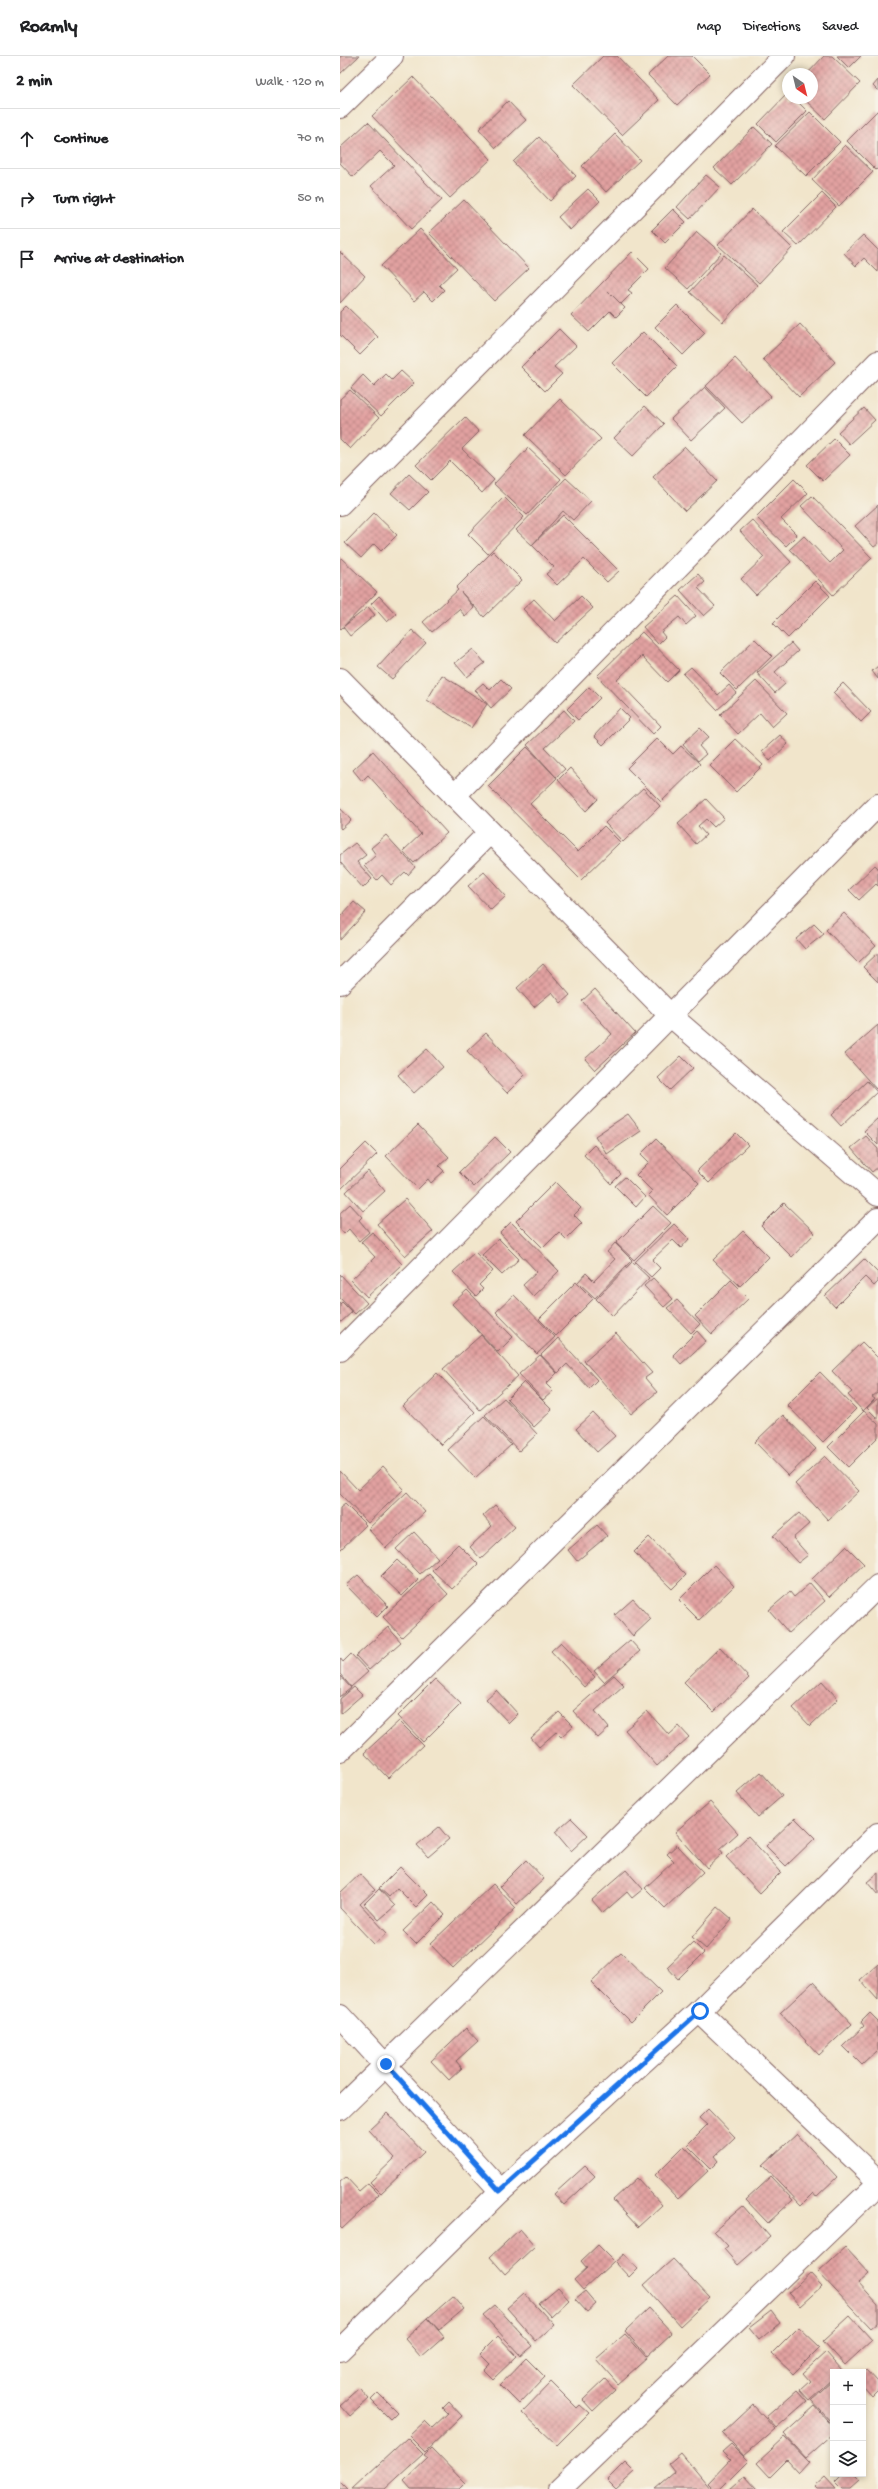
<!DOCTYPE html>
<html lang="en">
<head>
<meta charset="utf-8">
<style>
  :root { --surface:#fff; --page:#f6f6f6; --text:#202124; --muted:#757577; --line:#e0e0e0 }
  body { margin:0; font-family:"Gochi Hand",sans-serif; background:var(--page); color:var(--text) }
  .controls { position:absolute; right:12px; bottom:12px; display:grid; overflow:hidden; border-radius:0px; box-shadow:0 2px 6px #0003 }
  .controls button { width:36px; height:36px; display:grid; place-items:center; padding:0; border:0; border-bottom:1px solid var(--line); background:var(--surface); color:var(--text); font:20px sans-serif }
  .compass { position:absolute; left:442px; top:12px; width:36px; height:36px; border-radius:50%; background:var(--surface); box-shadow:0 2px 6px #0003; rotate:145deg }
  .stop { position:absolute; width:12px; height:12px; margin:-9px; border:3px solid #1a73e8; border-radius:50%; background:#fff }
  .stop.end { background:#1a73e8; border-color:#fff; box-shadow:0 1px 4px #0008 }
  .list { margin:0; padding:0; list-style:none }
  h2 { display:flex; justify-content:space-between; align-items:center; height:52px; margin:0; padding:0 16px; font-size:17px }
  h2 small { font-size:13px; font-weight:400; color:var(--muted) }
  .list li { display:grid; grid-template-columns:26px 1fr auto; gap:12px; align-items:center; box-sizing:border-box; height:60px; padding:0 16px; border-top:1px solid var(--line) }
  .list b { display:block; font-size:15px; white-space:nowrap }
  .list em { font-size:13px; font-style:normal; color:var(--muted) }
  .icon { flex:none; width:22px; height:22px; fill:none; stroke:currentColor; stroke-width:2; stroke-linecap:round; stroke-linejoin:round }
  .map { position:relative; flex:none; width:538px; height:2433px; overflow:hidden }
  header { display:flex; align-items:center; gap:24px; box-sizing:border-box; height:56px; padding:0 20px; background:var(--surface); border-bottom:1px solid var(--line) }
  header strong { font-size:19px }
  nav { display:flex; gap:22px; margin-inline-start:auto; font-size:14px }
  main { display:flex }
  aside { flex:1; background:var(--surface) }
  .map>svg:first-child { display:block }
  .building { fill:url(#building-cross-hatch) }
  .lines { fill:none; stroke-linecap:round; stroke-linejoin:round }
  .minor-casing { stroke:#846463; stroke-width:24 }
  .minor { stroke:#fff; stroke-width:22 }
  .route { stroke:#1a73e8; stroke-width:5 }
</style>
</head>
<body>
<header>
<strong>Roamly</strong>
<nav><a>Map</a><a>Directions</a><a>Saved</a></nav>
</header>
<main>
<aside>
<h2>2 min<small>Walk · 120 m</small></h2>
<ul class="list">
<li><svg class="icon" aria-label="ahead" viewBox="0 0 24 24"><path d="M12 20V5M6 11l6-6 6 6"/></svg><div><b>Continue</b></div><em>70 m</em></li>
<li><svg class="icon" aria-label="right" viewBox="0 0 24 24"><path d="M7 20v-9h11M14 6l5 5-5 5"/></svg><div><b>Turn right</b></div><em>50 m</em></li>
<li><svg class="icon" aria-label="arrive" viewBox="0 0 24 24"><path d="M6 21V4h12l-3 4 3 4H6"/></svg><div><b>Arrive at destination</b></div></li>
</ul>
</aside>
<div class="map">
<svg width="538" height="2433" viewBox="0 0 538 2433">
  <defs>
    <pattern id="building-cross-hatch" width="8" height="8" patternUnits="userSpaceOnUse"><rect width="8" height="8" fill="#e2a2a1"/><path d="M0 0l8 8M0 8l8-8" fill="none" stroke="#b98383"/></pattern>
  </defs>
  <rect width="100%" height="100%" fill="#f7f3e8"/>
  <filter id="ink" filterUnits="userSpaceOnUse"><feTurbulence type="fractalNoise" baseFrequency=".025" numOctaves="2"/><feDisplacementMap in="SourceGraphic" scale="8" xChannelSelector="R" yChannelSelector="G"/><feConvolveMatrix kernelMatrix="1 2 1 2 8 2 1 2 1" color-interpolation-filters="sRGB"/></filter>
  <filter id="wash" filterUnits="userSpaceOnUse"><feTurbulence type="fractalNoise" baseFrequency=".012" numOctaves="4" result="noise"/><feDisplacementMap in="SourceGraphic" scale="16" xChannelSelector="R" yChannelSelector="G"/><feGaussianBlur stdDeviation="0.9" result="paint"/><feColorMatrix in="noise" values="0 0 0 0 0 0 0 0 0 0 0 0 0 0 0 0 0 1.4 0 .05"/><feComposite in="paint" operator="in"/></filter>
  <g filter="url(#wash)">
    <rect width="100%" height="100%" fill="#f1e5cb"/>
    <g id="blocks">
      <g class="building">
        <path d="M0,0H19L0,18Z"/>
        <path d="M263,0H277L319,44L282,79L233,29Z"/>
        <path d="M328,0H352L370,18L337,49L308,19Z"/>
        <path d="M484,0H492L520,27L485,63L463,42H472V18H467Z"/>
        <path d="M497,0H521L509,12Z"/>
        <path d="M73,21L151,103L110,142L32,60Z"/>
        <path d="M538,24V35L533,30Z"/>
        <path d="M448,37V42H454L467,55L436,86L418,68Z"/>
        <path d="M168,45L186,64L156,92L139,73Z"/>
        <path d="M538,54V112L536,114L507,85Z"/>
        <path d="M470,56L500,86L466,120L435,90Z"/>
        <path d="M28,66L102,144L71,173L31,130L54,109L40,95L13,121L0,107V92Z"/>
        <path d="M414,71L432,88L392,129L374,112Z"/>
        <path d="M275,78L300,104L266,136L242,110Z"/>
        <path d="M199,81L236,120L210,145L173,106Z"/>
        <path d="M505,89L533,116L499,150L472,124Z"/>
        <path d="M366,119L380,131L350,163L337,151Z"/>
        <path d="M248,133L260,145L230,174L218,161Z"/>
        <path d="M482,137L496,151L458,190L443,176Z"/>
        <path d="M124,144L189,212L154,245L89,177Z"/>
        <path d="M333,153L346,166L325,187L312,174Z"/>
        <path d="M412,153L452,192L419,227L378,189Z"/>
        <path d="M80,173L117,212L99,229L104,234L93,245L84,236L74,245L41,210Z"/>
        <path d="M357,176L381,197L348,233L325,212Z"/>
        <path d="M523,179L538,194V216L524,202L516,210L504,197Z"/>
        <path d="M0,196L25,220L0,247Z"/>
        <path d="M292,196L309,213L288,234L292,237L281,248L268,235L285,252L276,261L270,255L249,276L231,259Z"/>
        <path d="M384,199L417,229L383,266L350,236Z"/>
        <path d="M337,249L365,277L343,299L315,271Z"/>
        <path d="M6,250L38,281L20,299L0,279V256Z"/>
        <path d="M460,268L495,306L459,341L423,303Z"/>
        <path d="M219,273L236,290L214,311L222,318L205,335L181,311Z"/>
        <path d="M303,276L337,310L306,341L272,307Z"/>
        <path d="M395,302L431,340L402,367L366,330Z"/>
        <path d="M61,315L74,327L41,360L11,332L23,319L34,330L46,318L52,324Z"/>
        <path d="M365,331L385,352L351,384L331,363Z"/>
        <path d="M10,334L39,362L10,393L0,383V343Z"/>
        <path d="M220,343L261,383L226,419L185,379Z"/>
        <path d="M305,350L324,368L293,400L274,382Z"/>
        <path d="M524,352L535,364L509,388L498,376Z"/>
        <path d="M125,361L139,376L122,393L154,424L142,437L110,405L91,424L76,409Z"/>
        <path d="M494,383L510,399L483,425L467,409Z"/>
        <path d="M345,391L377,425L345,455L313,421Z"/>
        <path d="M188,392L221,423L187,459L154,428Z"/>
        <path d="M69,418L88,436L70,454L51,437Z"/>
        <path d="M226,422L251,445L233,464L223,455L192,489L176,474Z"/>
        <path d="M454,423L468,437L441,463L457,479L446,490L416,461Z"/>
        <path d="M472,440L532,502L493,539L450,493L464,480L490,507L503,494L461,450Z"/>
        <path d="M164,441L184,461L148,498L128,478Z"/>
        <path d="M538,449V488L534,491L515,470Z"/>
        <path d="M34,457L57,479L41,495L34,488L21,502L5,487Z"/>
        <path d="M223,459L279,515L267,526L244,503L217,529L206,518L214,511L192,489Z"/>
        <path d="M412,464L451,506L416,539L401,523L424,501L400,475Z"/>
        <path d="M153,495L182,524L144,561L121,536L134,552L125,560L119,553L92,576L83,566L118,534L116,532Z"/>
        <path d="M0,501L37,536L0,574Z"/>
        <path d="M358,518L365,526L358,532L375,550L364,560L340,534Z"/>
        <path d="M475,525L490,540L448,582L433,567Z"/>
        <path d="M39,540L56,558L47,566L31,548Z"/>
        <path d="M241,540L253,552L215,587L183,553L194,543L215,565Z"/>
        <path d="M338,540L356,560L346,569L339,561L321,576L325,581L318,588L303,571Z"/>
        <path d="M28,551L35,559L10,580L3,571Z"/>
        <path d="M72,574L86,587L52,623L38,611Z"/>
        <path d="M302,576L339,614L327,626L302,600L277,624L321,670L313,678L257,620Z"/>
        <path d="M415,583L432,600L397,634L380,617Z"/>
        <path d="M451,587L458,595L435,616L445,628L435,637L417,617Z"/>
        <path d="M133,593L145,607L127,621L115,607Z"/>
        <path d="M538,610V623L532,615Z"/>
        <path d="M351,611L378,639L389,629L396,637L377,654L343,618Z"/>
        <path d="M102,619L147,648L131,672L87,644Z"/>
        <path d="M161,623L171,633L151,652L135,634L143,627L150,634Z"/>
        <path d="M416,625L447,657L432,671L420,657L398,678L380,659Z"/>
        <path d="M503,627L531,656L521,666L493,637Z"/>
        <path d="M249,631L260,642L238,664L227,653Z"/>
        <path d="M280,652L290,662L263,689L254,680Z"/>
        <path d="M224,654L234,665L205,692L225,713L216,721L187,689Z"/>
        <path d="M360,672L369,681L359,690L366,698L358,705L343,688Z"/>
        <path d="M440,679L448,688L430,705L422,695Z"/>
        <path d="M317,682L333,698L341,690L360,708L321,746L287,712Z"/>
        <path d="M395,683L423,709L396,736L369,709Z"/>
        <path d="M187,691L217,722L190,748L238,796L264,770L280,786L241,824L148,730Z"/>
        <path d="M33,695L107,777L74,807L63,795L81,778L28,719L22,725L13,714Z"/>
        <path d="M230,712L258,743L246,755L218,724Z"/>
        <path d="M303,732L320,750L283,786L265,767Z"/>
        <path d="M366,743L384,762L374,771L366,763L358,770L366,779L356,788L338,768Z"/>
        <path d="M0,752L11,764L1,773L0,772Z"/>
        <path d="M46,779L75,811L68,819L65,816L51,829L42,819L37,824L24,810L36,799L31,792Z"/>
        <path d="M15,787L26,799L17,806L32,823L23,832L0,806V799Z"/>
        <path d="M535,809L538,812V830L536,828L519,844L509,834Z"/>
        <path d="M144,816L166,840L151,854L128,830Z"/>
        <path d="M14,846L26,856L0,884V861Z"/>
        <path d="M504,857L536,890L518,907L486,874Z"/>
        <path d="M474,868L484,878L465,893L456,883Z"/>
        <path d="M538,897V926L523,911Z"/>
        <path d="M203,908L230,939L221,947L212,936L194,951L177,932Z"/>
        <path d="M255,933L295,977L255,1014L245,1003L272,978L242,945Z"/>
        <path d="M538,969V1031L536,1033L505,998Z"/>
        <path d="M146,977L185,1019L167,1037L127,995Z"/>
        <path d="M87,993L103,1011L74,1037L58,1019Z"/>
        <path d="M341,1000L353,1012L330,1034L318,1022Z"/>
        <path d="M527,1025L537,1036L501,1070L491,1059Z"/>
        <path d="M288,1058L301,1075L267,1098L255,1080Z"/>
        <path d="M538,1062V1089L524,1075Z"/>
        <path d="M78,1069L109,1101L99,1110L104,1115L91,1127L88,1123L78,1133L46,1100Z"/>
        <path d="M396,1077L408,1089L369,1127L357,1115Z"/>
        <path d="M526,1080L538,1093V1111L532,1116L511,1092Z"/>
        <path d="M155,1081L170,1096L134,1131L119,1116Z"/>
        <path d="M316,1083L359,1127L327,1159L308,1139L312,1135L296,1119L309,1106L301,1098Z"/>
        <path d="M26,1087L37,1098L0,1134V1113Z"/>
        <path d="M254,1089L281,1118L271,1128L244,1099Z"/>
        <path d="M28,1115L45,1135L23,1155L6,1136Z"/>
        <path d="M285,1121L305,1141L296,1151L275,1130Z"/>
        <path d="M215,1126L241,1152L234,1159L242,1167L226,1183L219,1176L203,1192L176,1165Z"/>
        <path d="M65,1143L93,1175L65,1200L37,1168Z"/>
        <path d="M444,1147L475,1177L452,1201L421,1170Z"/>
        <path d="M10,1148L22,1161L19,1164L29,1176L19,1185L9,1173L4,1178L0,1173V1157Z"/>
        <path d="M313,1150L331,1167L294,1204L276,1187Z"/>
        <path d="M171,1166L219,1215L193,1240L183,1229L197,1216L160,1177Z"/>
        <path d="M334,1168L349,1183L341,1192L333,1184L312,1204L320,1212L311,1221L295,1206Z"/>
        <path d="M403,1175L429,1201L400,1230L373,1204Z"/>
        <path d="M32,1176L62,1208L27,1241L11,1224L35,1201L21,1186Z"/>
        <path d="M159,1183L179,1203L162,1219L142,1199Z"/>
        <path d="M275,1187L292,1204L255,1242L238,1226L246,1217L254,1225L275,1203L267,1196Z"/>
        <path d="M135,1196L153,1215L139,1229L143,1233L136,1240L113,1216Z"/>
        <path d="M524,1203L538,1217V1226L534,1230L525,1221L495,1251L485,1240Z"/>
        <path d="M292,1206L309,1222L273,1260L256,1243Z"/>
        <path d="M0,1218L27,1247L15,1258L0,1242Z"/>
        <path d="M313,1222L333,1243L324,1251L304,1230Z"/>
        <path d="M391,1224L409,1242L372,1278L355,1260Z"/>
        <path d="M236,1226L253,1243L216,1280L199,1263Z"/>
        <path d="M127,1234L173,1281L158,1296L112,1248Z"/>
        <path d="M174,1239L215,1281L197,1298L156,1256Z"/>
        <path d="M337,1244L360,1268L351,1277L327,1252Z"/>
        <path d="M2,1246L12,1256L0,1267V1248Z"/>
        <path d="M357,1275L366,1285L341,1308L333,1299Z"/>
        <path d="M276,1277L312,1317L305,1322L317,1336L291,1358L244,1305Z"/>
        <path d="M141,1279L178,1320L140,1354L103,1313Z"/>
        <path d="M218,1282L257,1324L249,1332L227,1308L218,1317L201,1299Z"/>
        <path d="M522,1286L538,1302V1336L532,1341L535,1343L523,1355L508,1339L512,1336L492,1315Z"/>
        <path d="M200,1299L217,1317L206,1328L213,1335L203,1344L179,1318Z"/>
        <path d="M480,1316L516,1353L483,1386L447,1349Z"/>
        <path d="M97,1317L135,1356L101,1389L63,1350Z"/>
        <path d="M184,1326L212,1354L194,1371L167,1343Z"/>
        <path d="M164,1342L197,1378L179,1395L145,1359Z"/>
        <path d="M538,1342V1363L527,1352Z"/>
        <path d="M524,1355L538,1368V1381L508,1411L488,1391Z"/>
        <path d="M253,1357L275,1380L257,1396L236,1373Z"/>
        <path d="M443,1359L476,1393L448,1420L415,1386Z"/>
        <path d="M144,1360L171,1389L135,1422L108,1394Z"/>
        <path d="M485,1400L519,1435L488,1464L455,1428Z"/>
        <path d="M43,1410L64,1433L28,1467L0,1438V1415L18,1434Z"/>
        <path d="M67,1436L85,1456L46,1492L28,1473Z"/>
        <path d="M5,1448L26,1469L0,1494V1452Z"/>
        <path d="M155,1449L175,1471L141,1503L130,1491L152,1470L143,1460Z"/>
        <path d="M459,1457L469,1468L453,1482L468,1499L458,1507L433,1480Z"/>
        <path d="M257,1469L267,1480L237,1505L228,1494Z"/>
        <path d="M74,1476L98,1502L80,1518L56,1493Z"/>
        <path d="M309,1481L346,1519L332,1533L294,1496Z"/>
        <path d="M118,1488L138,1508L112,1533L92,1514Z"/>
        <path d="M506,1490L524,1508L489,1541L472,1523Z"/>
        <path d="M57,1504L78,1524L62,1540L41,1520Z"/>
        <path d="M374,1509L394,1530L359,1564L339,1544Z"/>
        <path d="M89,1518L108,1538L62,1581L43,1561Z"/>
        <path d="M18,1519L48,1550L37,1561L6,1529Z"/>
        <path d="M470,1527L485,1545L449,1577L429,1554L450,1536L454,1541Z"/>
        <path d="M293,1543L311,1563L293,1580L275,1559Z"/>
        <path d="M48,1571L61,1586L29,1614L16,1600Z"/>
        <path d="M290,1584L300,1595L264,1626L254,1615Z"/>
        <path d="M221,1586L255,1621L244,1631L211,1595Z"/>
        <path d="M380,1591L409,1622L374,1656L344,1626Z"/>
        <path d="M11,1598L28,1616L11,1631L0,1618V1602L3,1606Z"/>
        <path d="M274,1619L284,1629L255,1655L269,1672L258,1682L233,1655Z"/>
        <path d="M0,1620L11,1632L0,1641Z"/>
        <path d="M95,1623L121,1648L83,1686L58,1660Z"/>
        <path d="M482,1625L498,1643L470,1670L453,1652Z"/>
        <path d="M14,1631L22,1639L0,1658V1643Z"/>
        <path d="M156,1634L178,1658L169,1667L146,1643Z"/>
        <path d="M307,1655L329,1679L339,1670L349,1681L317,1710L285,1674Z"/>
        <path d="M219,1656L233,1670L221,1681L216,1676L199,1691L191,1682Z"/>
        <path d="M59,1665L83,1689L48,1722L24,1697Z"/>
        <path d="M421,1716L442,1740L418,1761L397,1737Z"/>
        <path d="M370,1746L398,1777L380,1793L383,1797L367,1812L335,1776Z"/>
        <path d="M231,1762L248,1779L231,1795L215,1776Z"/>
        <path d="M455,1762L475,1782L446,1810L426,1790Z"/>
        <path d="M99,1771L109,1783L88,1801L77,1789Z"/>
        <path d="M408,1780L441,1816L420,1837L386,1801Z"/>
        <path d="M337,1789L363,1816L325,1852L305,1832L334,1805L327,1798Z"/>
        <path d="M186,1804L204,1823L177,1848L160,1830Z"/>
        <path d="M60,1811L88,1839L76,1851L57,1832L49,1841L39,1832Z"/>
        <path d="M286,1814L303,1833L292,1842L287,1836L263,1857L252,1844Z"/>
        <path d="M538,1817V1839L527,1826Z"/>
        <path d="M20,1818L35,1834L20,1848L47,1877L34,1888L0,1852V1837Z"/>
        <path d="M153,1828L176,1852L113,1912L90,1888Z"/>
        <path d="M39,1833L55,1850L39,1864L24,1848Z"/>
        <path d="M93,1846L105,1859L76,1888L63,1875Z"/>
        <path d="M378,1851L392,1863L366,1893L352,1881Z"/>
        <path d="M353,1886L364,1897L338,1923L327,1911Z"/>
        <path d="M281,1897L321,1936L291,1966L251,1926Z"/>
        <path d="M538,1908V1944L520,1924Z"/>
        <path d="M473,1926L512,1968L479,1999L440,1957Z"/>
        <path d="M530,1957L538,1965V1994L522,2009L503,1990L524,1970L521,1966Z"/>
        <path d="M126,1972L138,1985L116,2005L122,2012L109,2024L91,2005Z"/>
        <path d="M368,2053L395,2081L375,2100L379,2105L371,2113L347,2089L367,2069L359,2062Z"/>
        <path d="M47,2057L84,2096L41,2137L30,2126L55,2102L29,2074Z"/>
        <path d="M457,2078L497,2121L476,2141L473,2137L461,2149L423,2109Z"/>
        <path d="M344,2090L368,2115L338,2143L315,2119Z"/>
        <path d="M245,2110L255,2120L224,2149L214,2138Z"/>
        <path d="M6,2121L19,2135L28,2127L39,2138L2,2173L0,2171V2126Z"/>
        <path d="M431,2121L453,2144L428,2167L406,2144Z"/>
        <path d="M297,2122L322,2149L298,2171L273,2144Z"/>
        <path d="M403,2150L430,2181L398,2209L384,2193L388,2190L374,2175Z"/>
        <path d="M180,2173L195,2190L165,2218L150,2201Z"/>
        <path d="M258,2189L274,2205L243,2234L234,2224L247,2212L241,2205Z"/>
        <path d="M505,2191L529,2217L518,2227L538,2249V2266L531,2272L478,2216Z"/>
        <path d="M284,2198L297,2213L289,2221L275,2206Z"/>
        <path d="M333,2203L370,2242L340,2270L304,2229Z"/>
        <path d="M470,2217L482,2230L460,2250L448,2237Z"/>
        <path d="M218,2232L229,2244L211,2261L199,2248Z"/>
        <path d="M245,2235L256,2248L247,2256L235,2243Z"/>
        <path d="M184,2237L214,2269L196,2285L167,2252Z"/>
        <path d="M113,2240L124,2253L99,2274L88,2262Z"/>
        <path d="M155,2249L193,2290L181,2300L143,2259Z"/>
        <path d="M309,2252L332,2277L307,2300L285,2275Z"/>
        <path d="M431,2255L440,2267L419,2284L409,2272Z"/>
        <path d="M510,2260L532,2284L505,2309L483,2285Z"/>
        <path d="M88,2262L104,2281L81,2301L65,2283Z"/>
        <path d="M459,2271L480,2291L453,2318L432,2298Z"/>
        <path d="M285,2278L307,2302L278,2328L256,2303Z"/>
        <path d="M158,2280L177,2300L153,2323L144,2314L150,2308L140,2298Z"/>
        <path d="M486,2296L502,2314L493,2316V2322L469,2344L460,2334L470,2325L463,2317Z"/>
        <path d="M186,2302L205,2321L179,2348L160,2329Z"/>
        <path d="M527,2314L538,2326V2334L532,2340L523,2330V2318Z"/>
        <path d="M265,2323L275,2334L253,2355L243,2344Z"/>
        <path d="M493,2324V2364L491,2366L471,2344Z"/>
        <path d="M211,2326L237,2352L240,2349L249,2357L217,2389L182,2356Z"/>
        <path d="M19,2332L29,2343L10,2360L0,2349Z"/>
        <path d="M457,2334L467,2345L436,2372L426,2361Z"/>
        <path d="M38,2337L57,2356L50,2363L31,2344Z"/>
        <path d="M109,2346L122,2360L85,2396L69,2380L85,2365L92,2372L108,2357L103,2352Z"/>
        <path d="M413,2349L435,2373L404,2400L383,2377Z"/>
        <path d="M475,2350L493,2371V2378L466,2402L444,2378Z"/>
        <path d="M445,2381L469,2406L459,2417L447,2404L430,2421L417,2407Z"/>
        <path d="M67,2382L83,2398L45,2433H12Z"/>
        <path d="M391,2388L408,2405L380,2433H374L368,2427L390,2404L382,2396Z"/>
        <path d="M91,2392L125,2427L119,2433H71L64,2425L88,2402L84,2399Z"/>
        <path d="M341,2397L371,2433H316L335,2417L328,2408Z"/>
        <path d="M285,2406L295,2416L276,2433L267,2424Z"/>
        <path d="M503,2418H514L520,2424L510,2433H502L495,2426Z"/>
        <path d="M405,2420L417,2433H390Z"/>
        <path d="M485,2421L496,2433H476L474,2431Z"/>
        <path d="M0,2425L8,2433H0Z"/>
      </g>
    </g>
  </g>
  <g filter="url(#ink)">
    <use href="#blocks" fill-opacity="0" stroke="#846463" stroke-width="1"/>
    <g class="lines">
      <g class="minor-casing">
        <g id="minor">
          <path d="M0,51L52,0"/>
          <path d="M0,448L444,0"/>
          <path d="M0,623L331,960L538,1139"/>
          <path d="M114,740L538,306"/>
          <path d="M0,927L150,776"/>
          <path d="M0,1294L538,749"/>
          <path d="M0,1695L538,1163"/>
          <path d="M359,1955L538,2125"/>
          <path d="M0,1960L161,2135"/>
          <path d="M0,2053L538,1530"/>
          <path d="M0,2294L161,2135L359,1955L538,1778"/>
          <path d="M220,2433L538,2128"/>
        </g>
      </g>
      <use href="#minor" class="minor"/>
    </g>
  </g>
  <g class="lines" filter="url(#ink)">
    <path class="route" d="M46,2008L160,2135L360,1955"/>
  </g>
</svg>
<div class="controls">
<button>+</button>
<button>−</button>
<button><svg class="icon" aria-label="layers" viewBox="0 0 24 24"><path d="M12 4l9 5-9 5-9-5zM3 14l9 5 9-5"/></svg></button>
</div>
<svg class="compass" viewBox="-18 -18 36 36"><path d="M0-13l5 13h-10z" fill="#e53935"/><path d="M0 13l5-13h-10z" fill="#757577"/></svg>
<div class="stop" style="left:360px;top:1955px"></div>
<div class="stop end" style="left:46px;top:2008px"></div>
</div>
</main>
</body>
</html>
